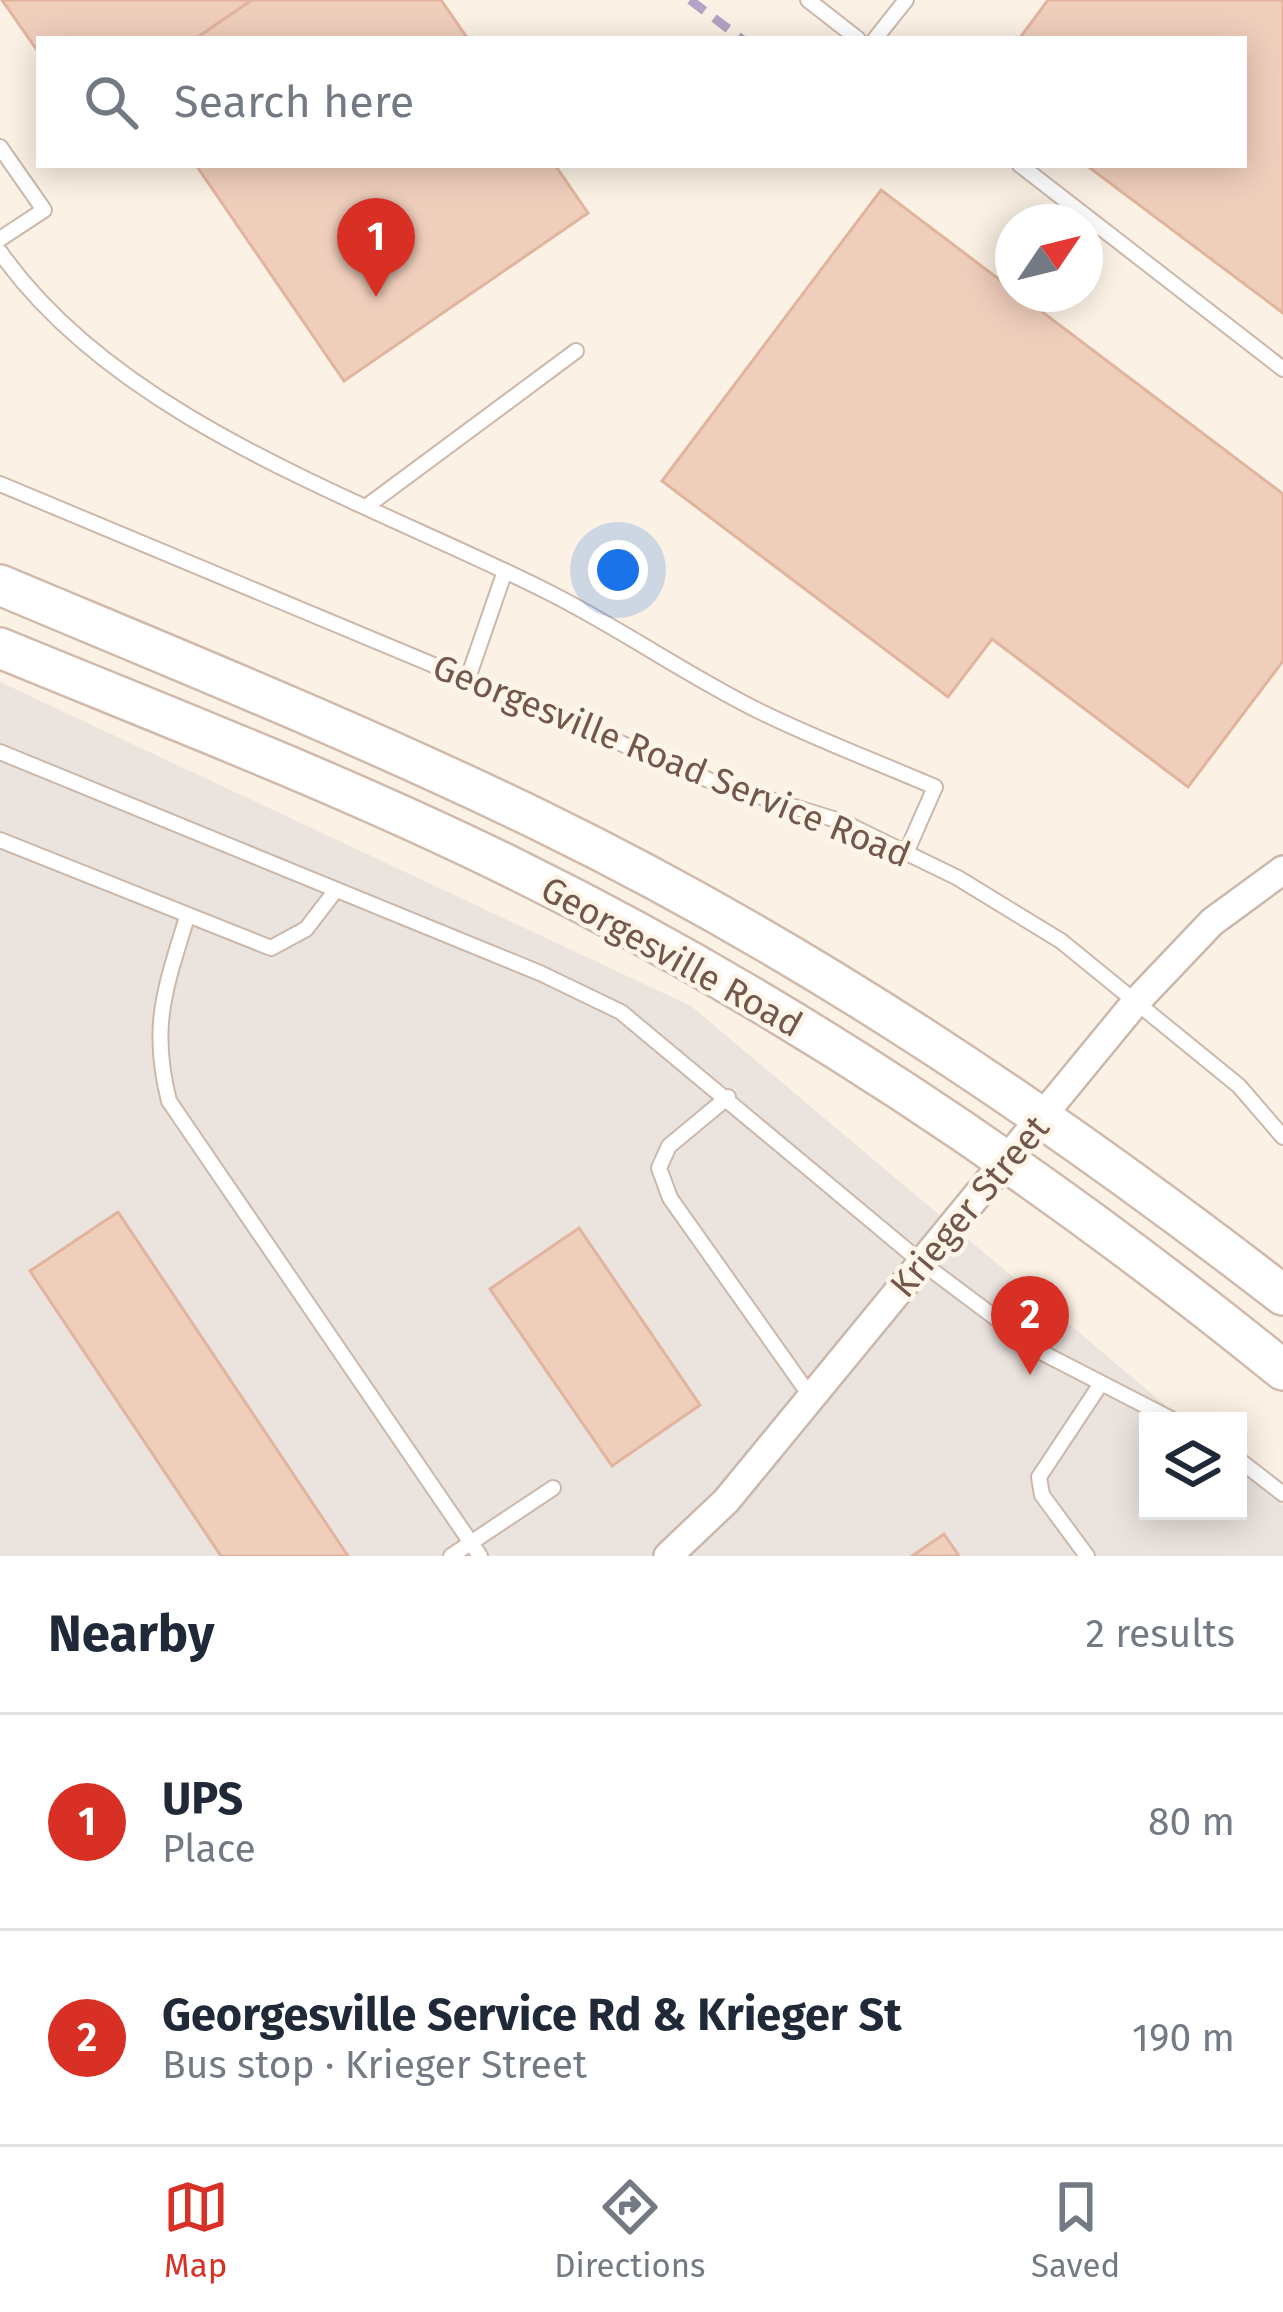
<!DOCTYPE html>
<html lang="en">
<head>
<meta charset="utf-8">
<style>
  :root { --surface:#fff; --page:#f2f2f3; --text:#1f2937; --muted:#747a83; --line:#e0e1e3; --accent:#d93025 }
  body { margin:0; font-family:"Fira Sans",sans-serif; background:var(--page); color:var(--text) }
  .controls { position:absolute; right:36px; bottom:36px; display:grid; overflow:hidden; border-radius:0px; box-shadow:0 6px 30px #0003 }
  .controls button { width:108px; height:108px; display:grid; place-items:center; padding:0; border:0; border-bottom:3px solid var(--line); background:var(--surface); color:var(--text); font:60px sans-serif }
  .compass { position:absolute; left:995px; top:204px; width:108px; height:108px; border-radius:50%; background:var(--surface); box-shadow:0 6px 30px #0003; rotate:55deg }
  .you { position:absolute; left:618px; top:570px; width:42px; height:42px; margin:-30px; border:9px solid #fff; border-radius:50%; background:#1a73e8; box-shadow:0 0 0 18px #1a73e833 }
  .badge { display:grid; place-items:center; width:78px; height:78px; border-radius:50%; background:var(--accent); color:#fff; font-size:39px; font-weight:700 }
  .pin { position:absolute; translate:-50% -99px; filter:drop-shadow(0 3px 6px #0008) }
  .pin::after { content:''; position:absolute; top:63px; width:42px; height:36px; background:inherit; clip-path:polygon(0 0,100% 0,50% 100%) }
  .list { margin:0; padding:0; list-style:none }
  h2 { display:flex; justify-content:space-between; align-items:center; height:156px; margin:0; padding:0 48px; font-size:51px }
  h2 small { font-size:39px; font-weight:400; color:var(--muted) }
  .list li { display:grid; grid-template-columns:78px 1fr auto; gap:36px; align-items:center; box-sizing:border-box; height:216px; padding:0 48px; border-top:3px solid var(--line) }
  .list b { display:block; font-size:45px; white-space:nowrap }
  .list p { margin:0; font-size:39px; white-space:nowrap; color:var(--muted) }
  .list em { font-size:39px; font-style:normal; color:var(--muted) }
  .icon { flex:none; width:66px; height:66px; fill:none; stroke:currentColor; stroke-width:2; stroke-linecap:round; stroke-linejoin:round }
  .map { position:relative; flex:none; width:1283px; height:1556px; overflow:hidden }
  .search { position:absolute; background:var(--surface); box-shadow:0 6px 30px #0003; left:36px; right:36px; top:36px; height:132px; display:flex; align-items:center; gap:30px; box-sizing:border-box; padding:0 42px; border-radius:0px; color:var(--muted); font-size:45px }
  .sheet { height:588px; background:var(--surface) }
  nav { display:flex; justify-content:space-around; align-items:center; box-sizing:border-box; height:168px; border-top:3px solid var(--line); background:var(--surface); font-size:33px; color:var(--muted) }
  nav a { display:grid; justify-items:center; gap:6px }
  nav .on { color:var(--accent) }
  .map>svg:first-child { display:block }
  .industrial { fill:#ebe3de }
  .building { fill:#f0cebc; stroke:#e2b49d; stroke-width:3 }
  .lines { fill:none; stroke-linecap:round; stroke-linejoin:round }
  .service-casing { stroke:#ccb8ab; stroke-width:18 }
  .minor-casing { stroke:#ccb8ab; stroke-width:32 }
  .secondary-casing { stroke:#d1baab; stroke-width:44 }
  .service { stroke:#fff; stroke-width:14 }
  .minor { stroke:#fff; stroke-width:27 }
  .secondary { stroke:#fff; stroke-width:39 }
  .rail { stroke:#b3a3c4; stroke-width:9; stroke-dasharray:18 12; stroke-linecap:butt }
  .labels { text-anchor:middle; stroke-width:9; stroke-linejoin:round; paint-order:stroke }
  .street-label { font-size:36px; fill:#72574a; stroke:#fef5e9 }
</style>
</head>
<body>
<div class="map">
<svg width="1283" height="1556" viewBox="0 0 1283 1556">
  <rect width="100%" height="100%" fill="#fbf1e4"/>
  <path class="industrial" d="M0,682L691,1006L1184,1421H1148V1511H1238V1467L1283,1505V1556H0Z"/>
  <g class="building">
    <path d="M2,0H252L195,39H39V53Z"/>
    <path d="M252,0H441L468,39H195Z"/>
    <path d="M1048,0H1283V313L1086,165H1244V39H1019Z"/>
    <path d="M196,165H555L588,213L344,381Z"/>
    <path d="M881,190L1283,494V661L1188,787L992,639L948,697L662,481Z"/>
    <path d="M118,1212L348,1556H221L30,1271Z"/>
    <path d="M579,1228L700,1405L612,1466L490,1289Z"/>
    <path d="M944,1534L959,1556H912Z"/>
  </g>
  <g class="lines">
    <g class="service-casing">
      <g id="service">
        <path d="M808,0L858,39"/>
        <path d="M875,39L906,0"/>
        <path d="M0,147L44,210L0,239"/>
        <path d="M1020,165L1283,369"/>
        <path d="M0,252C121,424 371,502 552,594C623,630 688,676 759,711C816,739 877,762 935,787L906,853"/>
        <path d="M0,484L716,783L843,822L958,878L1061,941L1239,1086L1283,1137"/>
        <path d="M367,506L576,351"/>
        <path d="M468,678L505,571"/>
        <path d="M0,752L540,973L621,1012L921,1262L1041,1352L1175,1421"/>
        <path d="M0,840L271,948L306,929L336,890"/>
        <path d="M187,917C165,989 150,1026 169,1101L480,1556"/>
        <path d="M728,1097L669,1146L659,1168L670,1198L811,1397"/>
        <path d="M1238,1459L1283,1494"/>
        <path d="M451,1556L553,1488"/>
        <path d="M1087,1556L1042,1495L1039,1477L1100,1385"/>
      </g>
    </g>
    <g class="minor-casing">
      <path id="minor" d="M668,1556L726,1501L1135,1003L1212,922L1283,870"/>
    </g>
    <g class="secondary-casing">
      <g id="secondary">
        <path d="M0,585C181,661 364,735 541,821C806,950 1050,1115 1283,1295"/>
        <path d="M0,648C173,719 349,787 517,870C793,1006 1045,1177 1283,1370"/>
      </g>
    </g>
    <use href="#service" class="service"/>
    <use href="#minor" class="minor"/>
    <use href="#secondary" class="secondary"/>
    <path class="rail" d="M690,0L742,39"/>
  </g>
  <g class="labels">
    <g class="street-label">
      <text transform="translate(672 760) rotate(22)" y="13">Georgesville Road Service Road</text>
      <text transform="translate(672 956) rotate(29)" y="13">Georgesville Road</text>
      <text transform="translate(969 1206) rotate(-50)" y="13">Krieger Street</text>
    </g>
  </g>
</svg>
<div class="controls">
<button><svg class="icon" aria-label="layers" viewBox="0 0 24 24"><path d="M12 4l9 5-9 5-9-5zM3 14l9 5 9-5"/></svg></button>
</div>
<svg class="compass" viewBox="-18 -18 36 36"><path d="M0-13l5 13h-10z" fill="#e53935"/><path d="M0 13l5-13h-10z" fill="#747a83"/></svg>
<div class="you"></div>
<div class="pin badge" style="left:376px;top:297px">1</div>
<div class="pin badge" style="left:1030px;top:1375px">2</div>
<div class="search"><svg class="icon" aria-label="search" viewBox="0 0 24 24"><circle cx="10" cy="10" r="6"/><path d="M15 15l6 6"/></svg>Search here</div>
</div>
<section class="sheet">
<h2>Nearby<small>2 results</small></h2>
<ul class="list">
<li><span class="badge">1</span><div><b>UPS</b><p>Place</p></div><em>80 m</em></li>
<li><span class="badge">2</span><div><b>Georgesville Service Rd &amp; Krieger St</b><p>Bus stop · Krieger Street</p></div><em>190 m</em></li>
</ul>
</section>
<nav>
<a class="on"><svg class="icon" aria-label="map" viewBox="0 0 24 24"><path d="M3 6l6-2 6 2 6-2v14l-6 2-6-2-6 2zM9 4v14M15 6v14"/></svg>Map</a>
<a><svg class="icon" aria-label="directions" viewBox="0 0 24 24"><path d="M12 3l9 9-9 9-9-9zM9 14v-3h6M13 9l2 2-2 2"/></svg>Directions</a>
<a><svg class="icon" aria-label="saved" viewBox="0 0 24 24"><path d="M7 4h10v16l-5-4-5 4z"/></svg>Saved</a>
</nav>
</body>
</html>
